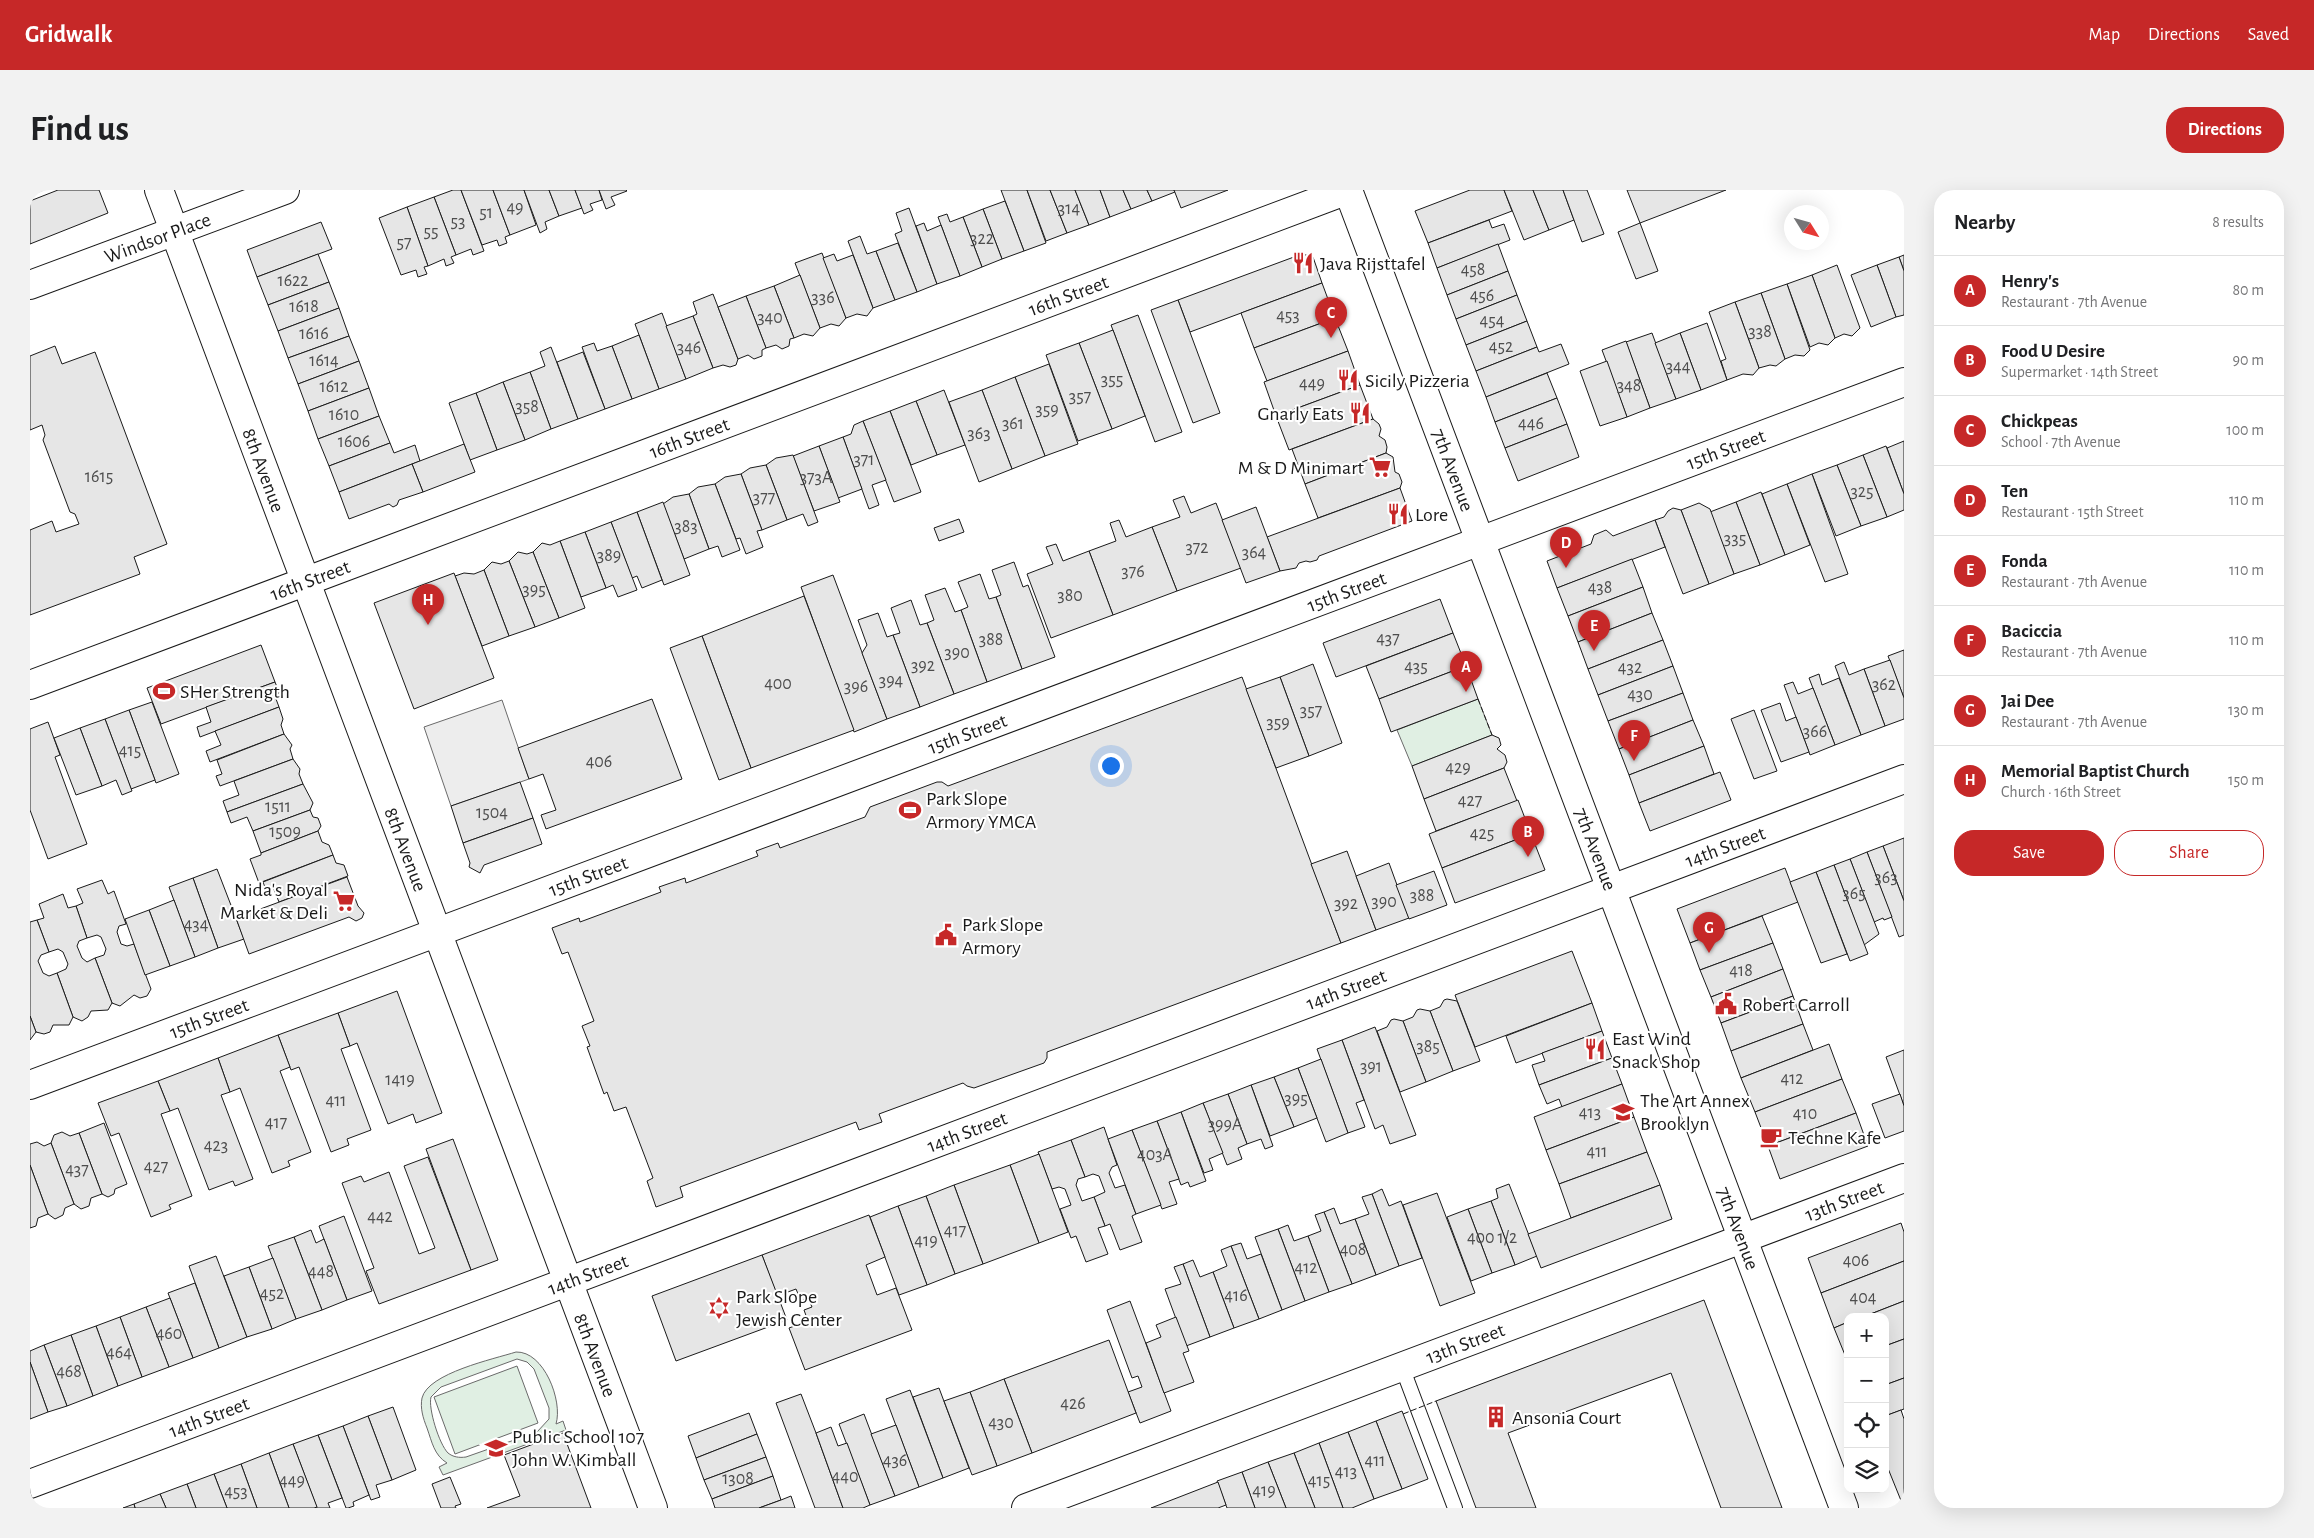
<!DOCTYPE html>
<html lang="en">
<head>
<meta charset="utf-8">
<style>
  :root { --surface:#fff; --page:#f2f2f2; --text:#202124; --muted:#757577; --line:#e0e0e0; --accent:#c62828 }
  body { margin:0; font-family:"Alegreya Sans",sans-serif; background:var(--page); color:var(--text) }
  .controls { position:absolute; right:15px; bottom:15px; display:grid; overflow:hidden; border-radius:10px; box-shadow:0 5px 20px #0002 }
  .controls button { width:45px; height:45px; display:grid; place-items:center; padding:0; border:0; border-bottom:1px solid var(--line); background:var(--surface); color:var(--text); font:25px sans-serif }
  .compass { position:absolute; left:1754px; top:15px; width:45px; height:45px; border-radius:50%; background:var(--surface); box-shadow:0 5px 20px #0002; rotate:127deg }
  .you { position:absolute; left:1080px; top:575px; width:18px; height:18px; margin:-12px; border:4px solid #fff; border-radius:50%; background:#1a73e8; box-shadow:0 0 0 8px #1a73e833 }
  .badge { display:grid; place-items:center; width:32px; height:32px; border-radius:50%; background:var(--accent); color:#fff; font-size:16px; font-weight:700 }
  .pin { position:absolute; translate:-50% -41px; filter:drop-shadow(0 1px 2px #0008) }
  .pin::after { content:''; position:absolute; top:26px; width:18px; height:15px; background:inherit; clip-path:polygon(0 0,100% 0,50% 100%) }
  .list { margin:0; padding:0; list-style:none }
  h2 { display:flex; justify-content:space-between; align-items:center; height:65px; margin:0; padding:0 20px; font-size:21px }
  h2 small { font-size:16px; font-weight:400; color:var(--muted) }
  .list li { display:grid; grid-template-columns:32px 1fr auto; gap:15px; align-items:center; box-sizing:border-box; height:70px; padding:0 20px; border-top:1px solid var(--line) }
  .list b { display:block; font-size:19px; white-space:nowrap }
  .list p { margin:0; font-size:16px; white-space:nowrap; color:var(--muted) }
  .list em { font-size:16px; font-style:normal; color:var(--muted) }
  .actions { display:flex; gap:10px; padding:15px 20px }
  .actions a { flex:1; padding:11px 0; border:1px solid var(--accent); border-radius:20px; text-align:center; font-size:18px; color:var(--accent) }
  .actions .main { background:var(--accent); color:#fff }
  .icon { flex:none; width:28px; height:28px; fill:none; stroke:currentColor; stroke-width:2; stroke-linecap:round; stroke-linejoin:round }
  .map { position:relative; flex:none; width:1874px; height:1318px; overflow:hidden; border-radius:20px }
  header { display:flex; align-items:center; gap:30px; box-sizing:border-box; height:70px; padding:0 25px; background:var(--accent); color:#fff }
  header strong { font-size:24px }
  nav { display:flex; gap:28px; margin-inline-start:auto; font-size:18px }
  .intro { display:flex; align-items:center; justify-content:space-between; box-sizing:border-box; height:120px; padding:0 30px }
  h1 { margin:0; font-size:35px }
  .button { padding:12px 22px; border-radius:20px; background:var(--accent); color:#fff; font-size:18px; font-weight:700 }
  main { display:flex; gap:30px; padding:0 30px }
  aside { flex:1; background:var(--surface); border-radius:20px; box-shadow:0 5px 20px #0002 }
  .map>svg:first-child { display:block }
  .green { fill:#e0efe3; stroke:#6a6a6a; fill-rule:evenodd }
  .parking { fill:#ededed; stroke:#6a6a6a }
  .building { fill:#e6e6e6; stroke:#1a1a1a }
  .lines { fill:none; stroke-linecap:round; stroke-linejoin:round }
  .service-casing { stroke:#1a1a1a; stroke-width:16 }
  .minor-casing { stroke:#1a1a1a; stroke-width:30 }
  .tertiary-casing { stroke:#1a1a1a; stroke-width:30 }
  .service { stroke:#fff; stroke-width:14 }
  .minor { stroke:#fff; stroke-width:28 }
  .tertiary { stroke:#fff; stroke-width:28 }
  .fence { stroke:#1a1a1a; stroke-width:1; stroke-dasharray:6 2.5; stroke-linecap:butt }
  .labels { text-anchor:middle; stroke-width:4; stroke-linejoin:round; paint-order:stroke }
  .number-label { font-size:18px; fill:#4d4d4d }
  .street-label { font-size:20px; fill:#1a1a1a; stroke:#fff }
  .poi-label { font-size:20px; fill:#1a1a1a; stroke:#fff; text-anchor:start }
</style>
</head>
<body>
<header>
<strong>Gridwalk</strong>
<nav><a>Map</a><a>Directions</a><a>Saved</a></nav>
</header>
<div class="intro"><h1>Find us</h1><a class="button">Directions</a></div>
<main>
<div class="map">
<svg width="1874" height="1318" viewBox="0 0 1874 1318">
  <rect width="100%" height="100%" fill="#fff"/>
  <g class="green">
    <path d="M1448,509L1462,545L1382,576L1367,540Z"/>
    <path d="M486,1162C514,1161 533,1211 526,1234L533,1231L536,1240L413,1285L409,1277L417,1273C404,1265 402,1252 397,1238C393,1228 390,1218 392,1208C398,1183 464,1169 486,1162ZM487,1169L497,1172L504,1179L519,1218V1229L507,1242L436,1267C429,1268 423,1267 418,1263C409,1254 398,1218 401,1207L411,1197Z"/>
    <path d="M487,1176L508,1233L425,1264L404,1207Z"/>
  </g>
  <path class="parking" d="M472,510L499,589L421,616L394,537Z"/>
  <g class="building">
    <path d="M0,0H14L0,5Z"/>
    <path d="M28,0H69L78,23L0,54V11Z"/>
    <path d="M423,0H431L454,61L443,65L441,59L426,65L404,7Z"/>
    <path d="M431,0H463L480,45L475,47L477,53L469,56L467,50L452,55Z"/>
    <path d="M463,0H494L506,35L480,45Z"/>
    <path d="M494,0H519L529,26L515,32L517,39L510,43Z"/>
    <path d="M519,0H545L552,18L529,26Z"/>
    <path d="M545,0H569L572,10L560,14L563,20L554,24Z"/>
    <path d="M569,0H596L597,1L581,7L585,15L576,19Z"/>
    <path d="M971,0H997L1016,53L994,61Z"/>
    <path d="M997,0H1020L1037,43L1016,51Z"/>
    <path d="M1020,0H1045L1059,35L1037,43Z"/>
    <path d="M1045,0H1070L1080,27L1059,35Z"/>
    <path d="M1070,0H1093L1101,19L1080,27Z"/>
    <path d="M1093,0H1117L1122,11L1101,19Z"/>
    <path d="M1117,0H1144L1145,2L1122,11Z"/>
    <path d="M1144,0H1198L1151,18Z"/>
    <path d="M1440,0H1474L1482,21L1398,53L1385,21Z"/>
    <path d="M1474,0H1503L1519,40L1494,50Z"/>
    <path d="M1503,0H1533L1544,30L1519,40Z"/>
    <path d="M1533,0H1557L1574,44L1552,52Z"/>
    <path d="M1597,0H1696L1610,33Z"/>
    <path d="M404,7L426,65L421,67L424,73L416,76L414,69L398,76L377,17Z"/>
    <path d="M975,11L994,61L972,69L953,19Z"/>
    <path d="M377,17L398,76L394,77L397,84L388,87L386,80L371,85L349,28Z"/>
    <path d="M879,18L907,94L887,102L865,44L872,41L866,23Z"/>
    <path d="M953,19L972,69L952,77L933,27Z"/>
    <path d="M917,24L920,32L933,27L952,77L930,86L908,27Z"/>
    <path d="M1459,30L1462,38L1474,34L1480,50L1407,78L1398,53Z"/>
    <path d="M291,32L302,59L227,87L217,60Z"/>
    <path d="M894,33L897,41L911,35L930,86L907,94L886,36Z"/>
    <path d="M1610,33L1628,81L1606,89L1588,42Z"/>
    <path d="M830,46L837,64L846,61L865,110L843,118L818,51Z"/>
    <path d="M868,53L887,102L865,110L846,61Z"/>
    <path d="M1468,54L1478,81L1417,105L1407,78Z"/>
    <path d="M792,63L816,128L809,136L801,134L790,138L765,73Z"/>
    <path d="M288,64L299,92L238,115L227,87Z"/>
    <path d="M804,64L807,71L823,65L843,118L837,126L827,124L816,128L793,68Z"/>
    <path d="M1272,64L1283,67L1292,93L1160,142L1148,110Z"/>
    <path d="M1874,65V81L1869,67Z"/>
    <path d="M1869,67L1874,81V125L1866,127L1847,75Z"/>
    <path d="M1807,75L1830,138L1822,146L1814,144L1805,148L1782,85Z"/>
    <path d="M1847,75L1866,127L1841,137L1821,85Z"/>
    <path d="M1478,81L1487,105L1426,129L1417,105Z"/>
    <path d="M770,85L790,138L783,146L774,144L764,148L744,96Z"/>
    <path d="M1782,85L1805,148L1798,155L1789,153L1780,157L1757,94Z"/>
    <path d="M299,92L309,118L248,141L238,115Z"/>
    <path d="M1292,93L1305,128L1224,158L1211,123Z"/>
    <path d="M1757,94L1780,160L1774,166L1765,165L1755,169L1731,103Z"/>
    <path d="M744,96L764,148L760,149L759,156L752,159L746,155L736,158L716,106Z"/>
    <path d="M1731,103L1755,169L1746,176L1740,175L1729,178L1705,112Z"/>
    <path d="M683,104L708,169L706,175L700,177L693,175L683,178L663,126L667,124L663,112Z"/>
    <path d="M1487,105L1497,131L1436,155L1426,129Z"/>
    <path d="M716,106L736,158L732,160V166L724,169L718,165L708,169L688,117Z"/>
    <path d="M1148,110L1190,223L1163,233L1121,120Z"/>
    <path d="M1705,112L1729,178L1723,185L1713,184L1697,190L1691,171L1696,169L1679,122Z"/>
    <path d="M309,118L319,146L258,168L248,141Z"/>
    <path d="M632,123L656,189L629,199L605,134Z"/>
    <path d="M1108,125L1152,242L1125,252L1081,135Z"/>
    <path d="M663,126L683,178L656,189L636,136Z"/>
    <path d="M1305,128L1318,161L1237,191L1224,158Z"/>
    <path d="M1497,131L1507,157L1446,181L1436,155Z"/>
    <path d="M1677,133L1697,190L1671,200L1650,143Z"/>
    <path d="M1083,140L1115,226L1082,239L1049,153Z"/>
    <path d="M1622,143L1646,209L1620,218L1596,152Z"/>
    <path d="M1650,143L1671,200L1646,209L1625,153Z"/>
    <path d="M609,145L629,199L602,209L582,156Z"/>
    <path d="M319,146L329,171L268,194L258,168Z"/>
    <path d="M1596,151L1620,218L1597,227L1572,160Z"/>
    <path d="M564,153L567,161L582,156L602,209L575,219L552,157Z"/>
    <path d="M1049,153L1082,239L1048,251L1016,165Z"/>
    <path d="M1531,154L1539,174L1456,207L1446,181L1507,157L1509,162Z"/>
    <path d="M25,156L32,174L65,162L137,354L104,367L110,384L0,425V340L22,331L26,342L49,334L45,324L40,322L13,250L15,245L12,235L0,240V166Z"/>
    <path d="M521,157L548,229L521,239L500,182L515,176L510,162Z"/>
    <path d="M1318,161L1330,195L1246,226L1234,192Z"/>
    <path d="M553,162L575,219L548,229L527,172Z"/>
    <path d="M329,171L339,198L278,221L268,194Z"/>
    <path d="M1577,171L1597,227L1570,236L1550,181Z"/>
    <path d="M1019,174L1048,254L1015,266L985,187Z"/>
    <path d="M500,182L521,239L495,250L473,192Z"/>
    <path d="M1517,183L1527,208L1465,232L1456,207Z"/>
    <path d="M985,187L1015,266L982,279L952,200Z"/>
    <path d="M473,192L495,250L467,260L446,203Z"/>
    <path d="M1330,195L1343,229L1259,260L1246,226Z"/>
    <path d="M339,198L349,226L288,249L278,221Z"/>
    <path d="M914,200L935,255L907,265L886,211Z"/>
    <path d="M952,200L982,279L949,292L919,212Z"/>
    <path d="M446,203L467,260L440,270L419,213Z"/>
    <path d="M1527,208L1537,234L1475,258L1465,232Z"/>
    <path d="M886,211L907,265L881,275L860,221Z"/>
    <path d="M860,221L891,302L864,312L833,231Z"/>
    <path d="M349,226L360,253L299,276L288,249Z"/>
    <path d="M1343,229L1349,234L1351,239L1349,246L1355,250L1357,257L1356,263L1275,294L1262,259Z"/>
    <path d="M833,231L856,290L842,295L849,315L839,319L813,247L821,244L824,235Z"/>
    <path d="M1537,234L1549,267L1488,291L1475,258Z"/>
    <path d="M813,247L832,299L808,308L789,256Z"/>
    <path d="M1874,251V304L1857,258Z"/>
    <path d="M360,253L364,263L385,255L390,271L309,302L299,276Z"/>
    <path d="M434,254L445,282L393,302L382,274Z"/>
    <path d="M789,256L810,312L784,321L763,266Z"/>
    <path d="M1856,256L1874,304V320L1857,327L1833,265Z"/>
    <path d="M1356,263L1363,267L1365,282L1369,284L1372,292L1370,298L1288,328L1275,294Z"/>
    <path d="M763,265L788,332L778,336L773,324L757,330L736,275L746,268Z"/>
    <path d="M1833,265L1857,327L1831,336L1807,275Z"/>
    <path d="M382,274L393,302L369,310L367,315L363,317L359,314L319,329L309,302Z"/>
    <path d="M736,275L757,330L732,340L711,284L720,278Z"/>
    <path d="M1807,275L1831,336L1806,346L1782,284Z"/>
    <path d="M711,284L732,340L727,341L733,357L716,364L710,348L706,349L685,294L695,287Z"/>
    <path d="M1782,284L1818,384L1795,392L1757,294Z"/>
    <path d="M685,294L710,360L692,367L688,356L679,359L659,304L668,297Z"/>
    <path d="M1757,294L1780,355L1755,365L1732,304Z"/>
    <path d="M1370,298L1382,331L1289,366L1287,370L1280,372L1276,371L1269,373L1266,378L1250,381L1237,347Z"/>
    <path d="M1731,302L1755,365L1730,375L1706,312Z"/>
    <path d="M659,304L679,359L654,369L633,314L643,307Z"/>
    <path d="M1154,306L1161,323L1186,313L1211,378L1147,401L1122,337L1150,327L1143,310Z"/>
    <path d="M633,312L660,385L634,395L607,322Z"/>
    <path d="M1706,312L1730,375L1704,384L1680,322Z"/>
    <path d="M1669,313L1680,319L1704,384L1679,394L1651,320Z"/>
    <path d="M1226,317L1250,381L1216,393L1192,330Z"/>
    <path d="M1643,318L1651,320L1679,394L1653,404L1625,330L1634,327L1638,321Z"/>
    <path d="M607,322L632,390L612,398L607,386L602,388L581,332Z"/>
    <path d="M929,329L934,342L909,351L904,338Z"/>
    <path d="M1089,330L1096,347L1122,337L1147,401L1083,425L1059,361L1086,351L1080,333Z"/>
    <path d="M1625,330L1635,357L1527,398L1517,371L1561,354L1564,345L1576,340L1583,346Z"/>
    <path d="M581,332L607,400L588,407L583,395L576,398L555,342Z"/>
    <path d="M555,342L576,398L551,407L530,351Z"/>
    <path d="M530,351L555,418L529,428L503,362L512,353L520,355Z"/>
    <path d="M1026,354L1033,371L1059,361L1083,425L1021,448L997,384L1023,374L1016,357Z"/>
    <path d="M488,362L497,364L503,362L529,428L505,437L479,371Z"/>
    <path d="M1602,369L1613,397L1538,426L1527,398Z"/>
    <path d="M479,371L505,437L479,446L454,380L462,372L471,374Z"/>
    <path d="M984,372L993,397L998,395L1025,467L992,479L966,407L971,405L962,380Z"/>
    <path d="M454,380L479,446L452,456L425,386L434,383L444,384Z"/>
    <path d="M424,383L464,488L384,519L344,413Z"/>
    <path d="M950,384L959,409L966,407L992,479L957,492L931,420L938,417L928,392Z"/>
    <path d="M803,385L857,529L824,542L771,397Z"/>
    <path d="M1613,397L1622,423L1548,452L1538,426Z"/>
    <path d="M915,398L925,422L931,420L957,492L924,504L897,433L904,430L895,405Z"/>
    <path d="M774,406L824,540L721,578L672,446Z"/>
    <path d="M1410,409L1423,443L1306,487L1293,453Z"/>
    <path d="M881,410L890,435L897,433L924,504L890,517L863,445L870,443L861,418Z"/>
    <path d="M848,423L857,447L863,445L890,517L857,529L832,463L837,455L828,430Z"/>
    <path d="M1622,423L1633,450L1558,479L1548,452Z"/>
    <path d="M1423,443L1436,476L1349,509L1336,476Z"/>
    <path d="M672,446L721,578L689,590L640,458Z"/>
    <path d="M1633,450L1643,476L1568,505L1558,479Z"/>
    <path d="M231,455L245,492L131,534L117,498Z"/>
    <path d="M1874,460V508L1858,466Z"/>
    <path d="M1860,470L1874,508V529L1855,536L1834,479Z"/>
    <path d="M1814,472L1819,485L1834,479L1855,536L1831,545L1805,476Z"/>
    <path d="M1283,474L1312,553L1279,566L1250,487Z"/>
    <path d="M1436,476L1448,509L1361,542L1349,509Z"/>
    <path d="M1643,476L1653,503L1578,531L1568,505Z"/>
    <path d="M1789,484L1792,495L1809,488L1831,545L1805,555L1779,488Z"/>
    <path d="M1212,487L1311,753L1017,862V868L1014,873L944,898L937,896L933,893L849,924L852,932L829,940L826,932L650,997L653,1007L626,1017L617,991L623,988L596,917L584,921L577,902L574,904L557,857L560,856L552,836L564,831L538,762L532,764L522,738L549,728L550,732L631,702L629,697L655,688L656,693L728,666L726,661L748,653L750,658L835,627L840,617L907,592H912L918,596Z"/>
    <path d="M1250,487L1279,566L1246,578L1216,499Z"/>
    <path d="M245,492L249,502L246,509L249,517L170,547L167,537L181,532L176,517Z"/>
    <path d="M1763,492L1768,504L1783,498L1805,555L1780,565L1754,495Z"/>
    <path d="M1653,503L1663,530L1589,559L1578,531Z"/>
    <path d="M622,509L652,589L516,639L511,625L526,620L513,584L499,589L488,558Z"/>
    <path d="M122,512L149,584L126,593L99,520Z"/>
    <path d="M1750,513L1756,531L1766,527L1779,562L1751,572L1731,520Z"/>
    <path d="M249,517L253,529L251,535L254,544L180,572L176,561L191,555L185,541Z"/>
    <path d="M99,520L125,590L101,599L75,529Z"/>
    <path d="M1724,520L1747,581L1724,589L1701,529Z"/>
    <path d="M75,529L102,601L92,605L86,590L72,596L50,538Z"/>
    <path d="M1663,530L1674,556L1599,585L1589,559Z"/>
    <path d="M18,532L30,565L25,567L57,654L18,669L0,620V539Z"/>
    <path d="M50,538L72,596L46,605L24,548Z"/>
    <path d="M254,544L262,555L260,559L263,569L190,596L186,586L192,584L187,570Z"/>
    <path d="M1462,545L1469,548L1471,555L1467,559L1475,565L1477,572L1474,578L1394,609L1382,576Z"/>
    <path d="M1674,556L1684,584L1609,613L1599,585Z"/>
    <path d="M263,569L270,579L269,584L273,594L197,622L193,611L209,605L204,591Z"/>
    <path d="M1474,578L1487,611L1406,641L1394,609Z"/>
    <path d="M1690,582L1701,610L1620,641L1609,613Z"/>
    <path d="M490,592L503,628L433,653L421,616Z"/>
    <path d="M273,594L283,613L280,620L223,641L217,627L201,633L197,622Z"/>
    <path d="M1488,610L1501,644L1412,678L1399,644Z"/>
    <path d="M280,620L283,627L288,628L291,636L288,641L231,663L223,641Z"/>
    <path d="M503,628L512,654L454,675L450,683L439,677L440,673L433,653Z"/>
    <path d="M288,641L292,652L299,655L303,665L229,693L220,669L231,665V663Z"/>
    <path d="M1501,644L1515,680L1425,713L1412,678Z"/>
    <path d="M1874,648V711L1853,656Z"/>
    <path d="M1853,656L1874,711V745L1869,747L1837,662Z"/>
    <path d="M1317,661L1346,740L1311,753L1281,674Z"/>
    <path d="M1837,662L1862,727L1854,730L1853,728L1844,732L1820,669Z"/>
    <path d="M303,665L306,673L314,675L318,686L249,712L243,697L236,700L233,692Z"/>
    <path d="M1820,669L1849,744L1834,755L1804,675Z"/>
    <path d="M1359,673L1379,728L1346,740L1326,686Z"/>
    <path d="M1804,675L1838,764L1820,771L1786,682Z"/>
    <path d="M1755,678L1768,712L1660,753L1647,719Z"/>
    <path d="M187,679L214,749L188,758L163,688Z"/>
    <path d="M1404,681L1417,715L1379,729L1366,695Z"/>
    <path d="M1786,682L1817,764L1791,773L1760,692Z"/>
    <path d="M317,687L328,716L334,723L332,728L326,731L319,727L219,764L206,728Z"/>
    <path d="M163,688L188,758L165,767L139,697Z"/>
    <path d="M72,690L78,704L84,701L96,734L89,736L87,742L91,754L97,756L104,754L121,799L117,806L110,808L104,805L90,816L82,813L65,768L74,765L76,759L71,747L67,745L57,748L46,716L53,713L47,699Z"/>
    <path d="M33,704L38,718L46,716L57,748L49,751L47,756L52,768L57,772L65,768L82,813L78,820L61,821L58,827L52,831L43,827L27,783L36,779L38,774L33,762L28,759L19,762L7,730L14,728L9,714Z"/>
    <path d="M144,710L165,767L140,776L119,720Z"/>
    <path d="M119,720L140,776L115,785L95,729Z"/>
    <path d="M1732,726L1743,753L1670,780L1660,753Z"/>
    <path d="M7,730L19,762L11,765L8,771L13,783L19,786L27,783L43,827L39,835H23L20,842L14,844L6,842L0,826V732Z"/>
    <path d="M1743,753L1753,779L1681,807L1670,780Z"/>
    <path d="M1542,761L1562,813L1445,857L1425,805Z"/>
    <path d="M1753,779L1763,806L1691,833L1681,807Z"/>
    <path d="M367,801L412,923L386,933L383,924L358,934L327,853L320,856L308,823Z"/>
    <path d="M1763,806L1773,834L1701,861L1691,833Z"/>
    <path d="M1417,809L1427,811L1450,871L1423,881L1400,821L1410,817L1414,810Z"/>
    <path d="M1562,813L1572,841L1486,873L1476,846Z"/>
    <path d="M1390,819L1400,821L1423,881L1396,892L1373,831L1383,827L1387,820Z"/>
    <path d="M308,823L320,856L311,859L341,940L317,949L319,955L301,962L269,877L261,880L248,845Z"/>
    <path d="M0,826L6,842L0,850Z"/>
    <path d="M1364,829L1373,831L1396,892L1370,902L1347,841L1357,837L1361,830Z"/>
    <path d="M1773,834L1783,860L1711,888L1701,861Z"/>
    <path d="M1345,837L1386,945L1360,954L1353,935L1345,939L1312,850Z"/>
    <path d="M1572,841L1582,868L1509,895L1502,875L1515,871L1512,863Z"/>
    <path d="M248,845L260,877L250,881L281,962L258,971L260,976L242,983L210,898L200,902L188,868Z"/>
    <path d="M1312,850L1334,910L1326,913L1335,937L1318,943L1287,859Z"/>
    <path d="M1799,854L1812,889L1725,922L1711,888Z"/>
    <path d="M1874,860V916L1856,867Z"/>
    <path d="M188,868L200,902L191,905L223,989L205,996L203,991L179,1000L148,918L140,921L128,891Z"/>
    <path d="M1582,868L1592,894L1532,917L1529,909L1517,914L1509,895Z"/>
    <path d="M1291,869L1318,943L1296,952L1268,878Z"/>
    <path d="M1268,878L1287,928L1264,937L1244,887Z"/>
    <path d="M1244,887L1264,937L1240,946L1221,895Z"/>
    <path d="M1812,889L1826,923L1738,956L1725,922Z"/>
    <path d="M128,891L140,921L131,924L162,1006L139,1015L141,1019L121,1027L89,943L81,946L68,913Z"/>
    <path d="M1592,894L1604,927L1516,960L1504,927Z"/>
    <path d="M1221,895L1243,956L1235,959L1231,949L1217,954L1198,904Z"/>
    <path d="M1198,904L1217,954L1208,958L1212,969L1197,975L1173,913Z"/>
    <path d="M1870,904L1874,916V941L1855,948L1842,914Z"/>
    <path d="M1173,913L1193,963L1179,969L1183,980L1174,983L1151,922Z"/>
    <path d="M1151,922L1176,991L1160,997L1158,992L1151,995L1127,931Z"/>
    <path d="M1826,923L1838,956L1750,989L1738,956Z"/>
    <path d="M1604,927L1617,962L1529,994L1516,960Z"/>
    <path d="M1127,931L1149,989L1139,992L1147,1014L1132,1019L1102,940Z"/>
    <path d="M74,933L97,994L85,999L84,1004L78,1007L72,1004L49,943Z"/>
    <path d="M1074,937L1087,975L1082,977L1079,983L1085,998L1095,995L1106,1024L1102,1026L1112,1052L1090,1060L1080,1034L1075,1036L1064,1007L1075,1002L1069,986L1063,984L1055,987L1041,950Z"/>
    <path d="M1102,940L1131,1015L1106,1024L1078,949Z"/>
    <path d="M32,942L40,946L49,943L72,1004L61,1008L59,1016L51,1019L44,1014L21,953L24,945Z"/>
    <path d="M423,949L468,1070L441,1080L396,959Z"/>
    <path d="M1041,950L1055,987L1048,989L1046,995L1052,1011L1064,1007L1075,1036L1068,1038L1078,1064L1056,1072L1046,1046L1041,1048L1030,1019L1041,1015L1035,999L1029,997L1022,999L1008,962Z"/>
    <path d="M7,952L14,956L21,953L44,1014L35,1018L33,1025L25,1029L18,1024L0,975V954Z"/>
    <path d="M1617,962L1630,995L1541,1028L1529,994Z"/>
    <path d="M1009,964L1038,1042L1009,1053L980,975Z"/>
    <path d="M398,967L441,1080L349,1114L336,1081L344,1078L312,993L331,986L334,992L359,982L389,1064L405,1058L374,976Z"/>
    <path d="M0,975L18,1024L8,1028L6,1036L0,1038Z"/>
    <path d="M980,975L1009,1053L953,1074L924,995Z"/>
    <path d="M1479,994L1507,1066L1485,1075L1461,1011L1468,1008L1466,999Z"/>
    <path d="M924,995L953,1074L925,1084L896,1006Z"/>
    <path d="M1630,995L1642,1029L1511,1078L1498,1044Z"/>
    <path d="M1352,999L1359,1016L1371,1011L1392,1068L1369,1076L1342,1004Z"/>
    <path d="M1407,1003L1445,1103L1410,1116L1373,1015Z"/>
    <path d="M1342,1004L1369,1076L1346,1085L1325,1029L1339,1024L1332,1007Z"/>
    <path d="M896,1006L925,1084L897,1095L868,1016Z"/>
    <path d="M1461,1011L1485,1075L1462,1083L1438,1019Z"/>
    <path d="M868,1016L897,1095L869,1105L840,1027Z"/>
    <path d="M1304,1018L1310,1034L1325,1029L1346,1085L1322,1094L1294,1022Z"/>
    <path d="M1438,1019L1462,1083L1441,1091L1417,1027Z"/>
    <path d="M1294,1022L1322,1094L1299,1102L1278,1046L1291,1041L1285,1025Z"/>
    <path d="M839,1025L855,1067L836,1075L847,1105L866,1098L882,1140L775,1180L759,1138L778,1131L774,1120L782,1117L778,1108L771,1111L766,1099L747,1106L732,1065Z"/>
    <path d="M314,1026L342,1101L317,1110L289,1036Z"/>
    <path d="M1871,1033L1874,1042V1071L1791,1103L1778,1068Z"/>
    <path d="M1258,1035L1264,1051L1278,1046L1299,1102L1275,1111L1248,1039Z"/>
    <path d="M1248,1039L1275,1111L1252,1120L1225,1047Z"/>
    <path d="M281,1040L286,1053L294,1049L317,1110L292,1120L264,1047Z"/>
    <path d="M264,1047L292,1120L266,1129L238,1056Z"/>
    <path d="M1211,1053L1217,1069L1231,1064L1252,1120L1229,1129L1201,1056Z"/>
    <path d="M1201,1056L1229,1129L1204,1138L1183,1082L1197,1076L1191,1060Z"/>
    <path d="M732,1065L757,1130L646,1171L622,1106Z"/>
    <path d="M186,1066L217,1147L189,1158L159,1076Z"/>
    <path d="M243,1068L266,1129L242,1139L219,1077Z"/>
    <path d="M1163,1070L1170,1087L1183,1082L1204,1138L1180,1147L1153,1074Z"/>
    <path d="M1874,1071V1111L1833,1127H1818V1132L1804,1138L1791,1103Z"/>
    <path d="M1153,1074L1180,1147L1156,1156L1135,1099L1151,1094L1144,1077Z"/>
    <path d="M219,1077L242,1139L217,1147L194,1086Z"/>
    <path d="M165,1093L189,1158L163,1168L138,1103Z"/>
    <path d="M140,1108L163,1168L139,1177L116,1117Z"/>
    <path d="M1674,1110L1752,1318H1691L1641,1183L1478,1243L1506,1318H1446L1406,1211Z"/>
    <path d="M1100,1111L1141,1221L1110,1233L1098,1202L1112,1197L1108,1186L1102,1188L1077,1120Z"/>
    <path d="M1874,1111V1149L1855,1156V1127H1833Z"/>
    <path d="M116,1117L139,1177L112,1187L90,1127Z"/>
    <path d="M90,1127L112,1187L88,1196L66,1136Z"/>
    <path d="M1146,1127L1159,1161L1153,1163L1164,1192L1134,1203L1116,1153L1131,1147L1126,1135Z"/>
    <path d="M1818,1132V1170H1817L1804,1138Z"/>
    <path d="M66,1136L88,1196L63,1206L41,1145Z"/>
    <path d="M41,1145L63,1206L37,1216L14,1155Z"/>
    <path d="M1874,1149V1188L1855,1195V1156Z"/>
    <path d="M1079,1150L1106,1223L1002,1263L974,1189Z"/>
    <path d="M14,1155L37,1216L18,1222L0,1172V1161Z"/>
    <path d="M0,1172L18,1222L0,1229Z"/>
    <path d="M1874,1188V1219L1855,1226V1195Z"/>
    <path d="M974,1189L1002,1263L967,1276L940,1202Z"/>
    <path d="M909,1198L939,1278L913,1288L883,1207Z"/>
    <path d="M880,1200L913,1288L889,1297L856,1209Z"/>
    <path d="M940,1202L967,1276L942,1285L914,1211Z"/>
    <path d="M771,1204L786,1243L813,1318H785L746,1213Z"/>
    <path d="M363,1217L386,1280L362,1290L338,1226Z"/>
    <path d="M1871,1220L1874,1229V1318L1855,1271V1226Z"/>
    <path d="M1372,1221L1398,1289L1372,1299L1346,1231Z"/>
    <path d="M719,1223L727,1244L666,1268L658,1246Z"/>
    <path d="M834,1224L865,1306L840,1315L809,1234Z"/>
    <path d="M338,1226L362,1290L346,1295L350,1307L341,1310L313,1236Z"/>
    <path d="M1346,1231L1372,1299L1344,1309L1318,1242Z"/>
    <path d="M866,1235L889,1297L865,1306L841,1244Z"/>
    <path d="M313,1236L339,1305L323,1312L324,1316L318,1318H316L288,1245Z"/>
    <path d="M801,1237L808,1256L817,1253L840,1315L833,1318H813L786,1243Z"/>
    <path d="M1318,1242L1344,1309L1322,1318H1313L1289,1253Z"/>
    <path d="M533,1243L561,1318H457L490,1306L474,1265Z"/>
    <path d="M727,1244L736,1267L674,1290L666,1268Z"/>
    <path d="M288,1245L312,1308L298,1313L300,1318H287L263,1254Z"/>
    <path d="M1289,1253L1313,1318H1285L1264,1263Z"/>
    <path d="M263,1254L287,1317L284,1318H259L239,1263Z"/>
    <path d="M239,1263L259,1318H227L211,1274Z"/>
    <path d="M1264,1263L1285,1318H1256L1238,1272Z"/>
    <path d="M736,1267L743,1286L682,1309L674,1290Z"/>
    <path d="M1238,1272L1256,1318H1225L1212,1282Z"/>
    <path d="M211,1274L227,1318H197L184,1284Z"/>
    <path d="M1212,1282L1225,1318H1197L1187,1291Z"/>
    <path d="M184,1284L197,1318H166L157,1294Z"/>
    <path d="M743,1286L751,1310L729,1318H685L682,1309Z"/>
    <path d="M420,1287L431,1314L425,1316L426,1318H411L402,1294Z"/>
    <path d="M1188,1292L1196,1315L1188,1318H1121Z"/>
    <path d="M157,1294L166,1318H136L130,1304Z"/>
    <path d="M130,1304L136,1318H105L104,1314Z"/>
    <path d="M761,1306L765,1318H729L751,1310Z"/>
    <path d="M104,1314L105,1318H93Z"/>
  </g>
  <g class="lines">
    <g class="service-casing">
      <path id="service" d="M1372,1177L1425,1318"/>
    </g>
    <g class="minor-casing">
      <g id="minor">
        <path id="s1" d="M129,0L623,1318"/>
        <path id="s2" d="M0,95L255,0"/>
        <path id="s3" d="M0,495L1318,0"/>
        <path id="s4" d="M0,895L1874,192"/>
        <path id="s5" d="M0,1294L1874,589"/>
        <path id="s6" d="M996,1318L1874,988"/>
      </g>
    </g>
    <g class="tertiary-casing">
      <g id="tertiary">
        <path id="s7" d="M1318,0L1814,1318"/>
      </g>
    </g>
    <use href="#service" class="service"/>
    <use href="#minor" class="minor"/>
    <use href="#tertiary" class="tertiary"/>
    <g class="fence">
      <path d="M1448,509L1462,545"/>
      <path d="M1373,1224L1406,1211"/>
    </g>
  </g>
  <defs>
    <g id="restaurant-bare" transform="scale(1.725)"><path d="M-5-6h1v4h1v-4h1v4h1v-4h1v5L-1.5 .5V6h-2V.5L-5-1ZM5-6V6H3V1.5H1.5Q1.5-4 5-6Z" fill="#c62828" stroke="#fff" stroke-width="2.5" paint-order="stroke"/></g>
    <g id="supermarket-bare" transform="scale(1.725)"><path d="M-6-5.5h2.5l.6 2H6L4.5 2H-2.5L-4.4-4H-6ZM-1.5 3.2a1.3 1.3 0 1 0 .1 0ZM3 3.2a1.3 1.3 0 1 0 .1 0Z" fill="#c62828" stroke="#fff" stroke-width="2.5" paint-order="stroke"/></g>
    <g id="stadium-bare" transform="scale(1.725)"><path d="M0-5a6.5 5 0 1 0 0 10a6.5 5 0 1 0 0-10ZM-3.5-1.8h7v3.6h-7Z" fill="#c62828" stroke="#fff" stroke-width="2.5" paint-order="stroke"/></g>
    <g id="civic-bare" transform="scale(1.725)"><path d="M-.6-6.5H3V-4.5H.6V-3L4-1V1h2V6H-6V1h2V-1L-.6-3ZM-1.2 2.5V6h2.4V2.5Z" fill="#c62828" stroke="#fff" stroke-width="2.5" paint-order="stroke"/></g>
    <g id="school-bare" transform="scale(1.725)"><path d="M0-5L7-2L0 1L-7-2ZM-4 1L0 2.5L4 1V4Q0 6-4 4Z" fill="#c62828" stroke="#fff" stroke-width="2.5" paint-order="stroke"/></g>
    <g id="cafe-bare" transform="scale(1.725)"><path d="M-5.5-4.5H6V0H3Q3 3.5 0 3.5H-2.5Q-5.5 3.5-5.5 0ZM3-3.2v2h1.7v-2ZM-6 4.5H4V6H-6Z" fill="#c62828" stroke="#fff" stroke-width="2.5" paint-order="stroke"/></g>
    <g id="synagogue-bare" transform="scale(1.725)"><path d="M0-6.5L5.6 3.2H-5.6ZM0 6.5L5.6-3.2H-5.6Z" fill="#c62828" stroke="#fff" stroke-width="2.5" paint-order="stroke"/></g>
    <g id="building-bare" transform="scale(1.725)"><path d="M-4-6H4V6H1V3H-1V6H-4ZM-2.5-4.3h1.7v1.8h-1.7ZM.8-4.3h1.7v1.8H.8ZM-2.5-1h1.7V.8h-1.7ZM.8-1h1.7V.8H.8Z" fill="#c62828" stroke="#fff" stroke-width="2.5" paint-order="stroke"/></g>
  </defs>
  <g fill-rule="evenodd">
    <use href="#restaurant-bare" x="1273" y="73"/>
    <use href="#restaurant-bare" x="1318" y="190"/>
    <use href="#restaurant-bare" x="1330" y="223"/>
    <use href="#supermarket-bare" x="1350" y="277"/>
    <use href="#restaurant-bare" x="1368" y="324"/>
    <use href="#stadium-bare" x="134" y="501"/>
    <use href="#stadium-bare" x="880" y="620"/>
    <use href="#supermarket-bare" x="314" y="711"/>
    <use href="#civic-bare" x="916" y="745"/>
    <use href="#civic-bare" x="1696" y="814"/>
    <use href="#restaurant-bare" x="1565" y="859"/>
    <use href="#school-bare" x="1593" y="922"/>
    <use href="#cafe-bare" x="1741" y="947"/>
    <use href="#synagogue-bare" x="689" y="1118"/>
    <use href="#building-bare" x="1466" y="1227"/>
    <use href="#school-bare" x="466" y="1258"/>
  </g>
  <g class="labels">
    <g class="number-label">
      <text x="485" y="23">49</text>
      <text x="1039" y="24">314</text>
      <text x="456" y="28">51</text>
      <text x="428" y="37">53</text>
      <text x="401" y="47">55</text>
      <text x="952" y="54">322</text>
      <text x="374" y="58">57</text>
      <text x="1443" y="85">458</text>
      <text x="263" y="96">1622</text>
      <text x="1452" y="111">456</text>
      <text x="793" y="113">336</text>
      <text x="274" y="122">1618</text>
      <text x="1258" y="131">453</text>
      <text x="740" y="133">340</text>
      <text x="1462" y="136">454</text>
      <text x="1730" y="147">338</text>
      <text x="284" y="149">1616</text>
      <text x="1471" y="162">452</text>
      <text x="659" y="163">346</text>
      <text x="294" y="176">1614</text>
      <text x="1648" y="182">344</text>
      <text x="1082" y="195">355</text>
      <text x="1282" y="199">449</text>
      <text x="1599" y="201">348</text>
      <text x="304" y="202">1612</text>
      <text x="1050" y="212">357</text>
      <text x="497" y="222">358</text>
      <text x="1017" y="225">359</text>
      <text x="314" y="230">1610</text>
      <text x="983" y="239">361</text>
      <text x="1501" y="239">446</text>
      <text x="949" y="249">363</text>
      <text x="324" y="257">1606</text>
      <text x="834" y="275">371</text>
      <text x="69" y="292">1615</text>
      <text x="786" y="293">373A</text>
      <text x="1832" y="307">325</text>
      <text x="734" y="313">377</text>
      <text x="656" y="342">383</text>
      <text x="1705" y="354">335</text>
      <text x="1167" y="363">372</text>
      <text x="1224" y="368">364</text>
      <text x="579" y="371">389</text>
      <text x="1103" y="387">376</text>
      <text x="1570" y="403">438</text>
      <text x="504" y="405">395</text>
      <text x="1040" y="411">380</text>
      <text x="1358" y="454">437</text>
      <text x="961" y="455">388</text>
      <text x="927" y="468">390</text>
      <text x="893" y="481">392</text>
      <text x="1386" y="482">435</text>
      <text x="1600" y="483">432</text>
      <text x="861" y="496">394</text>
      <text x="748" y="499">400</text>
      <text x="1854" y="500">362</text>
      <text x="826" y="502">396</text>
      <text x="1610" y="510">430</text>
      <text x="1281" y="526">357</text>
      <text x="1248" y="538">359</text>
      <text x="1785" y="547">366</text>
      <text x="100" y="566">415</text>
      <text x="569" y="577">406</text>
      <text x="1428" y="583">429</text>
      <text x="1440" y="616">427</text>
      <text x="248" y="622">1511</text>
      <text x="462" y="628">1504</text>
      <text x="255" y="647">1509</text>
      <text x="1452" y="649">425</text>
      <text x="1856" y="693">363</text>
      <text x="1824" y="709">365</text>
      <text x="1392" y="711">388</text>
      <text x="1354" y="717">390</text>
      <text x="1316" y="719">392</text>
      <text x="166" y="740">434</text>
      <text x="1711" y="786">418</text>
      <text x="1398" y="862">385</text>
      <text x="1341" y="882">391</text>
      <text x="1762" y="894">412</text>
      <text x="370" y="895">1419</text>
      <text x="1266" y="914">395</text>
      <text x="306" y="916">411</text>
      <text x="1560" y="928">413</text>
      <text x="1775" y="929">410</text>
      <text x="246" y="938">417</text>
      <text x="1195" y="940">399A</text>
      <text x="186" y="961">423</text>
      <text x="1567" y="967">411</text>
      <text x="1125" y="970">403A</text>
      <text x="126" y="982">427</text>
      <text x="47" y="985">437</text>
      <text x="350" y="1032">442</text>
      <text x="925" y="1046">417</text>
      <text x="1462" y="1053">400 1/2</text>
      <text x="896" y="1056">419</text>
      <text x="1323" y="1065">408</text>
      <text x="1826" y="1076">406</text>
      <text x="1276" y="1083">412</text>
      <text x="291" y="1087">448</text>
      <text x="242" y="1109">452</text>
      <text x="1206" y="1111">416</text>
      <text x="1833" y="1113">404</text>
      <text x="139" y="1149">460</text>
      <text x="89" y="1168">464</text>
      <text x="39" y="1187">468</text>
      <text x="1043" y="1219">426</text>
      <text x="971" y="1238">430</text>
      <text x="865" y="1276">436</text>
      <text x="1345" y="1276">411</text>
      <text x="1316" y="1287">413</text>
      <text x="815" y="1292">440</text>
      <text x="708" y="1294">1308</text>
      <text x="262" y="1296">449</text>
      <text x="1289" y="1296">415</text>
      <text x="1234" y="1306">419</text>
      <text x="206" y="1307">453</text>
    </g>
    <g class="street-label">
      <text dy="7" stroke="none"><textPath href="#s2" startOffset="136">Windsor Place</textPath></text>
      <text dy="7" stroke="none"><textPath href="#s3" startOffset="1109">16th Street</textPath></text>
      <text dy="7" stroke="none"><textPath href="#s3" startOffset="704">16th Street</textPath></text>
      <text dy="7" stroke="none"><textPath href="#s4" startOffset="1811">15th Street</textPath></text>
      <text dy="7" stroke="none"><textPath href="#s1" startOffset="299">8th Avenue</textPath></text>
      <text dy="7" stroke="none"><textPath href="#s7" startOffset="299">7th Avenue</textPath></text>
      <text dy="7" stroke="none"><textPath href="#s3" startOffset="299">16th Street</textPath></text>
      <text dy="7" stroke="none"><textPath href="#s4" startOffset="1406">15th Street</textPath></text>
      <text dy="7" stroke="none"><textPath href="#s4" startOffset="1001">15th Street</textPath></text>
      <text dy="7" stroke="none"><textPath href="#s5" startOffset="1811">14th Street</textPath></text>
      <text dy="7" stroke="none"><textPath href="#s1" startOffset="704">8th Avenue</textPath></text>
      <text dy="7" stroke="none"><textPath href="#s7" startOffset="704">7th Avenue</textPath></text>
      <text dy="7" stroke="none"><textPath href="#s4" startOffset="596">15th Street</textPath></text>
      <text dy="7" stroke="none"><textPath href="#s5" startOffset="1406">14th Street</textPath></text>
      <text dy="7" stroke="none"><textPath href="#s4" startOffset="191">15th Street</textPath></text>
      <text dy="7" stroke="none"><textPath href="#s5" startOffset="1001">14th Street</textPath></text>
      <text dy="7" stroke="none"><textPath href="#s6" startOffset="874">13th Street</textPath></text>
      <text dy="7" stroke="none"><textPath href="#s7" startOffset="1109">7th Avenue</textPath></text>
      <text dy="7" stroke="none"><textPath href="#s5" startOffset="596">14th Street</textPath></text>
      <text dy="7" stroke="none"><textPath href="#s6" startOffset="469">13th Street</textPath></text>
      <text dy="7" stroke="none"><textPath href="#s1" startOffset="1244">8th Avenue</textPath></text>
      <text dy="7" stroke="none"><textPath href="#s5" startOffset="191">14th Street</textPath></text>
    </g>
    <g class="poi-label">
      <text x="1290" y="80">Java Rijsttafel</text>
      <text x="1335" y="197">Sicily Pizzeria</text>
      <text x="1314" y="230" text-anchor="end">Gnarly Eats</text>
      <text x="1334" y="284" text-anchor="end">M &amp; D Minimart</text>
      <text x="1385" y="331">Lore</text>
      <text x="150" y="508">SHer Strength</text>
      <text x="896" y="615">Park Slope<tspan x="896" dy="23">Armory YMCA</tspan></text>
      <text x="298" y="706" text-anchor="end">Nida's Royal<tspan x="298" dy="23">Market &amp; Deli</tspan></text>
      <text x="932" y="741">Park Slope<tspan x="932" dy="23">Armory</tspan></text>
      <text x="1712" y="821">Robert Carroll</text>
      <text x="1582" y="855">East Wind<tspan x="1582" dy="23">Snack Shop</tspan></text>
      <text x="1610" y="917">The Art Annex<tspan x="1610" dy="23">Brooklyn</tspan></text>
      <text x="1758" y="954">Techne Kafe</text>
      <text x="706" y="1113">Park Slope<tspan x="706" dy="23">Jewish Center</tspan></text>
      <text x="1482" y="1234">Ansonia Court</text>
      <text x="482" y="1253">Public School 107<tspan x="482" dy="23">John W. Kimball</tspan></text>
    </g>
  </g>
</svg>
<div class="controls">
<button>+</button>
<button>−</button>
<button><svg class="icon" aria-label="locate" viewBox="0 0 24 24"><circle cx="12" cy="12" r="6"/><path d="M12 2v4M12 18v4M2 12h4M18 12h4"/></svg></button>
<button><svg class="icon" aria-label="layers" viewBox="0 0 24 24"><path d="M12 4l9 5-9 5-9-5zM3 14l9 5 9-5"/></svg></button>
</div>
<svg class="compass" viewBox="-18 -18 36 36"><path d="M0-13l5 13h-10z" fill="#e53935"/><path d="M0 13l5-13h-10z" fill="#757577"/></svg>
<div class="you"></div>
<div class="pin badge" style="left:1436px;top:502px">A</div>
<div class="pin badge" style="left:1498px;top:667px">B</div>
<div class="pin badge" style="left:1301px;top:148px">C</div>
<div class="pin badge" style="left:1536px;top:378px">D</div>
<div class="pin badge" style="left:1564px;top:461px">E</div>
<div class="pin badge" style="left:1604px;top:571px">F</div>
<div class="pin badge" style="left:1679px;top:763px">G</div>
<div class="pin badge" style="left:398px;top:435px">H</div>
</div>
<aside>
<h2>Nearby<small>8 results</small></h2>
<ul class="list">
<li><span class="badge">A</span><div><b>Henry's</b><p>Restaurant · 7th Avenue</p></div><em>80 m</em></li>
<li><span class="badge">B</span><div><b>Food U Desire</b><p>Supermarket · 14th Street</p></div><em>90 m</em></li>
<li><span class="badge">C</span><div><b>Chickpeas</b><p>School · 7th Avenue</p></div><em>100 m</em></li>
<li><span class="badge">D</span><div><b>Ten</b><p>Restaurant · 15th Street</p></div><em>110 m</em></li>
<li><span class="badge">E</span><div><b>Fonda</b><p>Restaurant · 7th Avenue</p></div><em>110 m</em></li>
<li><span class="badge">F</span><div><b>Baciccia</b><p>Restaurant · 7th Avenue</p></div><em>110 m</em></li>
<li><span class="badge">G</span><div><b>Jai Dee</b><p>Restaurant · 7th Avenue</p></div><em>130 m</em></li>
<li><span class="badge">H</span><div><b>Memorial Baptist Church</b><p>Church · 16th Street</p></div><em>150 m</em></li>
</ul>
<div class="actions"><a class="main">Save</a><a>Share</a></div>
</aside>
</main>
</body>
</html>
